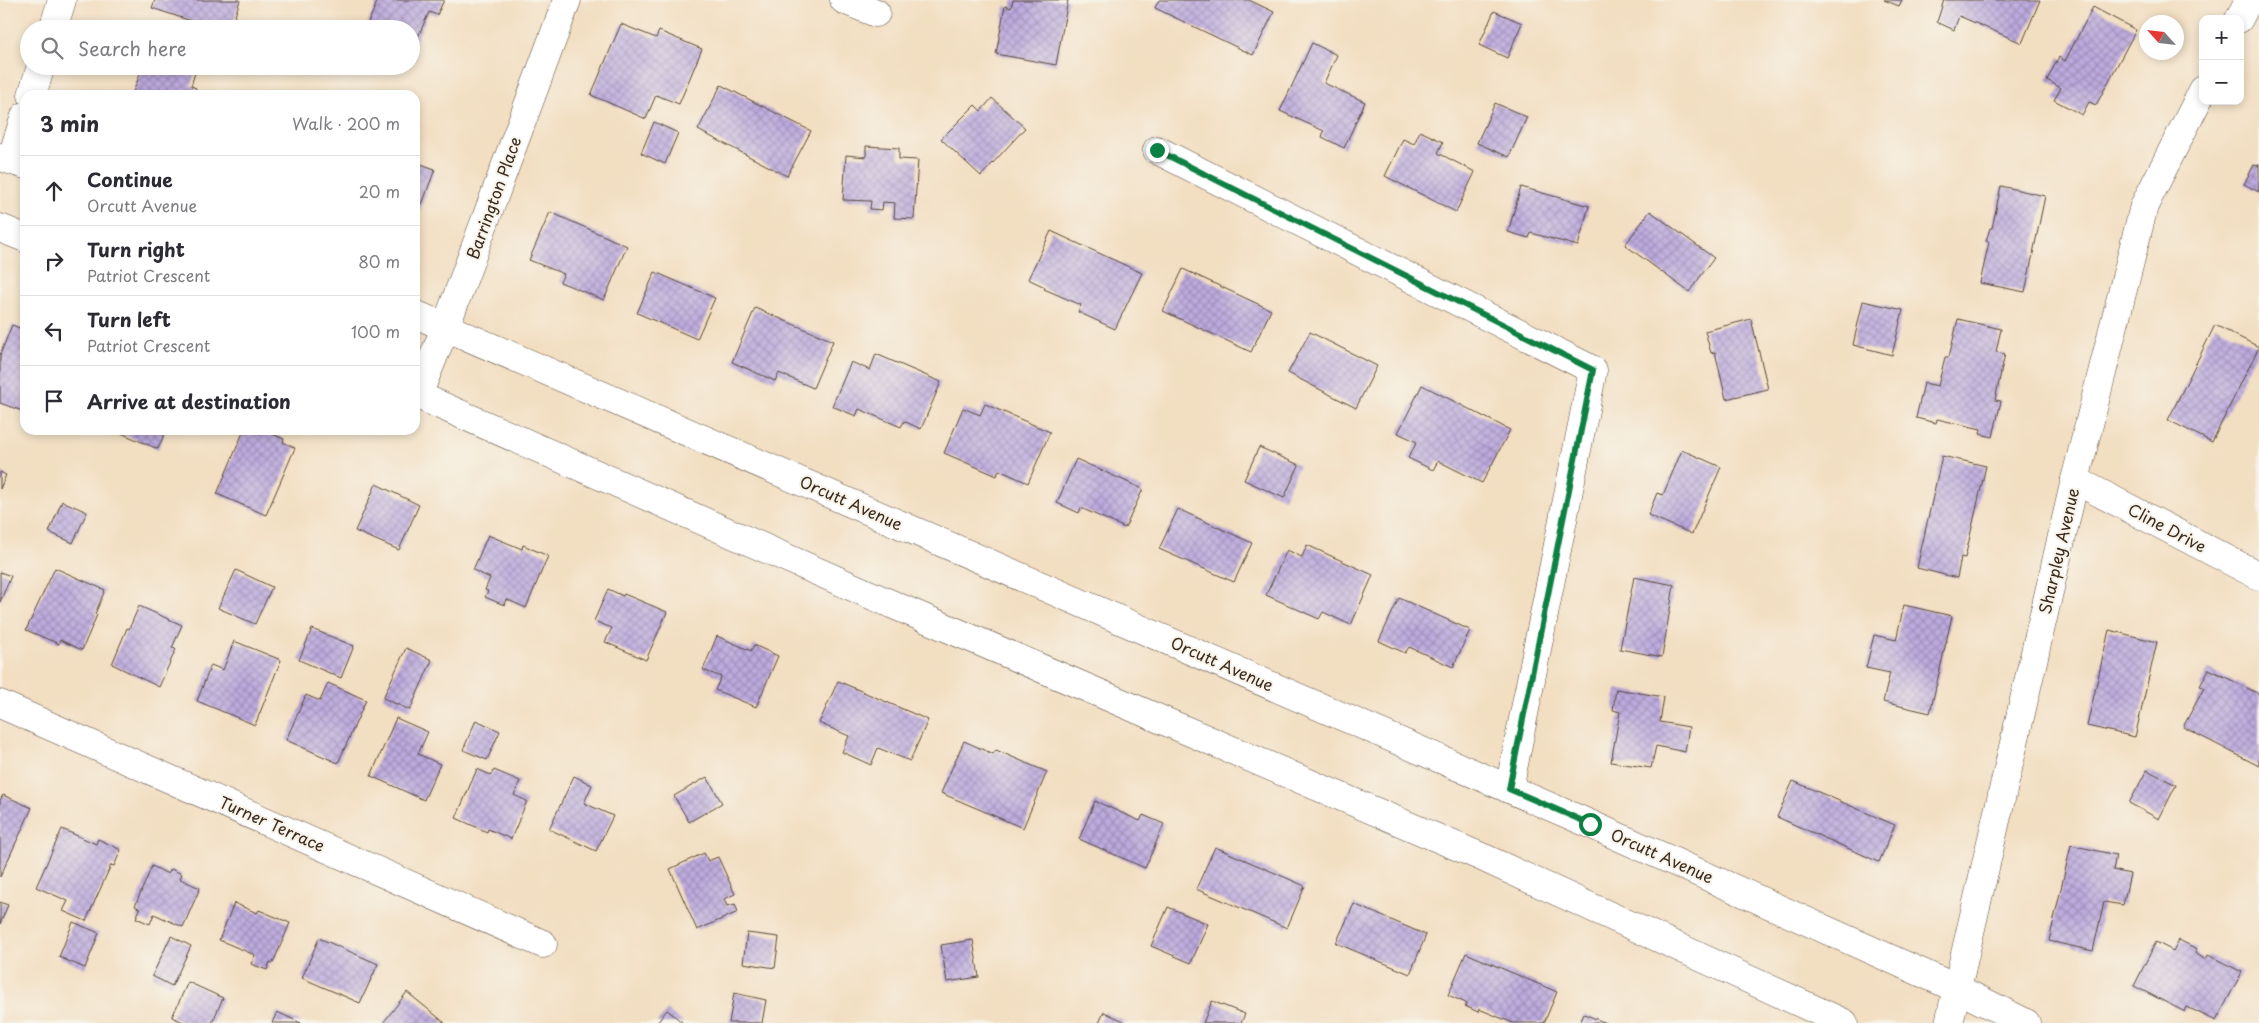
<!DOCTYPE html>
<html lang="en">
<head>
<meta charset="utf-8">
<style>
  :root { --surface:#fff; --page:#f2f2f3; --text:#2b2b33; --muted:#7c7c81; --line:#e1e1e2 }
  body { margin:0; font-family:"Playpen Sans",sans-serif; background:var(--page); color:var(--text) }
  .controls { position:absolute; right:15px; top:15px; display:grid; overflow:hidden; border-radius:10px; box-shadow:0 2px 8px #0003 }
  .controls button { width:45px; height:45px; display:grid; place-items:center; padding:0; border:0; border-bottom:1px solid var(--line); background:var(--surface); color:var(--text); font:25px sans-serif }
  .compass { position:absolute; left:2139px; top:15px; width:45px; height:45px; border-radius:50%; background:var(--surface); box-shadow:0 2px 8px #0003; rotate:297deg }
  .stop { position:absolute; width:15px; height:15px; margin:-11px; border:4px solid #0b8043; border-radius:50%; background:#fff }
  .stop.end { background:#0b8043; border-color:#fff; box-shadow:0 1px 5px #0008 }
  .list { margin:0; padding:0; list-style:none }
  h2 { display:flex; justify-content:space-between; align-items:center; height:65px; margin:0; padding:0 20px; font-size:21px }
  h2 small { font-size:16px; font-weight:400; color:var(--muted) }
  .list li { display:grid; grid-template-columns:32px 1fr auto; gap:15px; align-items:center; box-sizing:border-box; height:70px; padding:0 20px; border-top:1px solid var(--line) }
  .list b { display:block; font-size:19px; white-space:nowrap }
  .list p { margin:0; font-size:16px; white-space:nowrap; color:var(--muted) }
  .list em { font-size:16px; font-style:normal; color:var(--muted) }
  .icon { flex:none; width:28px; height:28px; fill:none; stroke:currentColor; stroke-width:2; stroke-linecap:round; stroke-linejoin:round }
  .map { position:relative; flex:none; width:2259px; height:1023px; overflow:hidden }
  .search { position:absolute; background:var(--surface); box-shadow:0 2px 8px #0003; left:20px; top:20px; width:400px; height:55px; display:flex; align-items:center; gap:12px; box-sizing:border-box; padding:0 18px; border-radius:28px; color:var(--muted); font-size:19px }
  .panel { position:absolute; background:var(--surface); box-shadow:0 2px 8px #0003; left:20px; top:90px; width:400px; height:345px; border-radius:15px }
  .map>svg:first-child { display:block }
  .building { fill:url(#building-cross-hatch) }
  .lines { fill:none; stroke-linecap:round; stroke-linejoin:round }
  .minor-casing { stroke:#564536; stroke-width:29 }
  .secondary-casing { stroke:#564536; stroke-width:29 }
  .minor { stroke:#fff; stroke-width:28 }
  .secondary { stroke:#fff; stroke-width:28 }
  .route { stroke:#0b8043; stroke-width:6 }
  .labels { text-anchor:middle; stroke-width:4; stroke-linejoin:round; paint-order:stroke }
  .street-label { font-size:16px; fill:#3b2a1e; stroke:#f7f3e8 }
</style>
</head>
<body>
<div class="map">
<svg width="2259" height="1023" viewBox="0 0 2259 1023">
  <defs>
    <pattern id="building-cross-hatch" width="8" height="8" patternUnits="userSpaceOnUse" patternTransform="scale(1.25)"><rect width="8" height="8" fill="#bdaadf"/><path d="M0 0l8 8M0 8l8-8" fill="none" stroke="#9b8bb4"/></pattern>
  </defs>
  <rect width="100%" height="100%" fill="#f7f3e8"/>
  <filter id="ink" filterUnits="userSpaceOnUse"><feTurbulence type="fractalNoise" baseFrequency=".02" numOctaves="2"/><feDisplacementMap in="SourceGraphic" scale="10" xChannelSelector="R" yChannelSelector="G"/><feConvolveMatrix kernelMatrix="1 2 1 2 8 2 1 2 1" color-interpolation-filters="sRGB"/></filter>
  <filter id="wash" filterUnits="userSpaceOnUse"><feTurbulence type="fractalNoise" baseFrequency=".0096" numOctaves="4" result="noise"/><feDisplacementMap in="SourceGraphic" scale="20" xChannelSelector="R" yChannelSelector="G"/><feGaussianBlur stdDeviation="1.12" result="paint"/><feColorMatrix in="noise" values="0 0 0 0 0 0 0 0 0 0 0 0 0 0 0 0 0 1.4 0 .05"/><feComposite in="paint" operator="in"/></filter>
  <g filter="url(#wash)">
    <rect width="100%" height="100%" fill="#f2dec1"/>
    <g id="blocks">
      <g class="building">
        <path d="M155,0H240L231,29H215L152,8Z"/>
        <path d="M378,0H444L437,15L429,12L414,46L411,44V29H375L367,25Z"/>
        <path d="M1013,0H1068L1056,65L996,54L1005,6L1011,8Z"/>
        <path d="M1159,0H1249L1274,12L1253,55L1155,8Z"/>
        <path d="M1884,0H1902L1899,6Z"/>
        <path d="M1944,0H2040L2022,43L1959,16L1954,30L1937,22Z"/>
        <path d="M2093,7L2136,30L2096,105L2089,102L2082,115L2054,100L2061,88L2047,80L2059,57L2065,61Z"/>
        <path d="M1494,11L1522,23L1507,58L1479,45Z"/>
        <path d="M621,24L656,38L659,31L702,49L679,104L656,95L646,119L591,95Z"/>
        <path d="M1312,43L1337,55L1324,83L1365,102L1344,148L1322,137L1324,131L1280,111Z"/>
        <path d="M147,66H197L191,86L196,88L194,95H132L141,71L145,72Z"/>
        <path d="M721,85L811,131L787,176L698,130Z"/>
        <path d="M992,98L1025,128L981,176L941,139L975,105L981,111Z"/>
        <path d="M1495,103L1527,117L1509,157L1477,143Z"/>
        <path d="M654,122L678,133L665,164L641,153Z"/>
        <path d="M1420,131L1443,142L1438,153L1475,172L1456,212L1385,176L1403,139L1414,144Z"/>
        <path d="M866,146L899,148V159L918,160L914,219L894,218L895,203L883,202L882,210L870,209L871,201L843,200L846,155L866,157Z"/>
        <path d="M415,162L435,169L417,218L415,217Z"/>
        <path d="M2259,164V192L2244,184L2254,165L2258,166Z"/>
        <path d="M2001,186L2045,196L2025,292L1980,283L1989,242L1986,241L1990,228H1992Z"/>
        <path d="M1521,187L1589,206L1578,246L1531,233L1529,238L1508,232Z"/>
        <path d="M1650,211L1714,258L1689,292L1625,245Z"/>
        <path d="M550,212L627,246L604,300L560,282L564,274L529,260Z"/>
        <path d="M1051,231L1142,273L1115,329L1078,312L1081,305L1044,289L1045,287L1028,279Z"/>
        <path d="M1183,269L1271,310L1251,352L1163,311Z"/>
        <path d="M655,272L715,298L697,339L637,313Z"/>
        <path d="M1863,301L1903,310L1892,355L1853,345Z"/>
        <path d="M755,308L833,341L813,388L779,373L775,381L732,362Z"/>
        <path d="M1751,319L1768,389L1726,399L1715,352L1711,353L1705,331Z"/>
        <path d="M1958,319L2001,329L1996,352L2005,354L1995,400L2001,401L1993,437L1980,434L1981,429L1937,419L1936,423L1916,418L1924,383L1938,386L1945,357H1949Z"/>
        <path d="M12,325L25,330V412L0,403V355Z"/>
        <path d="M2215,325L2259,347L2212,442L2168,420Z"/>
        <path d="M1310,332L1377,366L1356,408L1288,373Z"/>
        <path d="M876,354L941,382L921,429L904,421L901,427L859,409L856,416L832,406L851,362L870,370Z"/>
        <path d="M1422,385L1510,430L1482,483L1438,461L1433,470L1408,458L1417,442L1398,433Z"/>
        <path d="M985,404L1050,432L1028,483L999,470L997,476L944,453L963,408L980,415Z"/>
        <path d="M114,430H166L158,449Z"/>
        <path d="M244,430H253L261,434L263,430L284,439L283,442L295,448L266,515L217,494Z"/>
        <path d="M1259,447L1299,465L1284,498L1244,480Z"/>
        <path d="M1682,450L1721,467L1692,534L1648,515L1657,493L1663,495Z"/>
        <path d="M1942,456L1986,466L1965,558L1961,557L1957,578L1917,568Z"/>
        <path d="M1076,459L1143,489L1125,528L1081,508L1079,513L1057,503Z"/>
        <path d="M0,472L6,475L0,489Z"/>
        <path d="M376,484L419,505L399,550L355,531Z"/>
        <path d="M62,501L87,512L73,543L49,532Z"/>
        <path d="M1178,509L1252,543L1234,582L1159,549Z"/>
        <path d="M488,535L522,549L523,545L548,556L526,608L506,599L504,605L485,597L488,591L485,590L490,578L473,570Z"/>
        <path d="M1307,545L1373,575L1351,625L1323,612L1319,619L1266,595L1287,550L1302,557Z"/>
        <path d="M55,568L105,590L95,614L97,615L82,650L60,640L59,644L26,630Z"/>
        <path d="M236,570L272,587L255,624L218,608Z"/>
        <path d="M0,572L11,576L0,602Z"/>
        <path d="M1634,577L1674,585L1662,657L1620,649Z"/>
        <path d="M608,589L623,596L624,594L667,612L646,660L605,642L612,628L594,621Z"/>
        <path d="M1399,598L1470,630L1453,667L1409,647L1405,653L1379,641Z"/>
        <path d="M1904,605L1952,616L1930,713L1883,702L1890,673L1866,668L1874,635L1896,640Z"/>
        <path d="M139,606L182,625L172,648L176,649L159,687L112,664L127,628L129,629Z"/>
        <path d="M312,629L354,646L341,678L299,660Z"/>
        <path d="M2109,630L2157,642L2135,737L2087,726Z"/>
        <path d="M717,636L751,651L754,645L778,656L756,707L715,690L721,677L703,670Z"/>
        <path d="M234,641L281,660L255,725L197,701L211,665L223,670Z"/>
        <path d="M406,648L432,660L410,710L383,698Z"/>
        <path d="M2209,669L2259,694V766L2183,727L2204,688L2200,686Z"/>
        <path d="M838,681L928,720L910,761L878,748L871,765L842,752L849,736L819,723Z"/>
        <path d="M328,683L366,700L338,763L286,740L306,695L320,701Z"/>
        <path d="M1616,689L1664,697L1660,722L1689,727L1685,752L1656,746L1651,768L1611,762L1620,712L1613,710Z"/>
        <path d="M396,718L428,732L418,754L440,764L424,800L371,776Z"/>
        <path d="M476,720L500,731L487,760L463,750Z"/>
        <path d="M964,741L993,754L996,750L1047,772L1023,828L941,793Z"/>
        <path d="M477,769L491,775L494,770L520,781L514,795L527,801L511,839L488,829L487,832L456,818Z"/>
        <path d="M2147,770L2176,785L2159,819L2129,803Z"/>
        <path d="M574,776L592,785L584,803L613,816L596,851L549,829Z"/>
        <path d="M707,777L722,803L689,822L674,796Z"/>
        <path d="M1793,781L1895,825L1879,862L1777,817Z"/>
        <path d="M3,795L32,808L0,877V800Z"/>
        <path d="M1095,801L1140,821L1143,815L1164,824L1145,868L1079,839Z"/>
        <path d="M62,829L96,844L98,839L121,850L114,866L111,865L86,921L63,911L68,901L36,887Z"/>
        <path d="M2071,845L2116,855L2113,870L2130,874L2123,905L2104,902L2093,951L2049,941Z"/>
        <path d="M1215,847L1305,886L1287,928L1196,889Z"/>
        <path d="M704,853L708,861L718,857L735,894L724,899L727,906L735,904L738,912L697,930L670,869Z"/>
        <path d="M152,866L168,874L171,869L182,874L180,879L200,888L183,927L154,914L150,924L136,918L140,909L135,906Z"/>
        <path d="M0,902L8,905L0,924Z"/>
        <path d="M234,903L257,913L259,910L290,923L273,963L270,962L267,970L251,964L255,955L219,940Z"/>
        <path d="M1354,904L1426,935L1410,974L1336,943Z"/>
        <path d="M1168,907L1208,924L1191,963L1151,946Z"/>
        <path d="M73,922L99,933L85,968L59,957Z"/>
        <path d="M747,933L779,937L775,968L743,963Z"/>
        <path d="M171,936L191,946L172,986L152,976Z"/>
        <path d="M319,938L378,964L360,1003L302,978Z"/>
        <path d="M973,940L979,977L947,982L941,945Z"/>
        <path d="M2179,940L2197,949L2195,953L2206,960L2208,955L2242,972L2216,1021L2187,1007L2185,1012L2134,986L2156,942L2173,951Z"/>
        <path d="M1466,953L1557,992L1544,1023H1513L1479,1009L1478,1012L1465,1006L1466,1003L1448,995Z"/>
        <path d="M188,982L223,998L212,1023H185L172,1017Z"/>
        <path d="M407,992L445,1023H383Z"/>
        <path d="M734,993L766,1000L762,1023H729Z"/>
        <path d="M1212,1001L1245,1014L1241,1023H1203Z"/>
        <path d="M667,1010L671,1013L683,1023H657Z"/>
        <path d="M277,1012L301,1023H272Z"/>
        <path d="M1104,1012L1128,1023H1099Z"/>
        <path d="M1584,1014L1606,1023H1580Z"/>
      </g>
    </g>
  </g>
  <g filter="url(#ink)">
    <use href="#blocks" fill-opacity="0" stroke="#564536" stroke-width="1"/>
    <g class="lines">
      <g class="minor-casing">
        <g id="minor">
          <path d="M844,0L876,13"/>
          <path d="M2239,19L2249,0"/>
          <path d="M53,29L62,0"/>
          <path d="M32,95L41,66"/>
          <path d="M1157,150L1593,370L1509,789"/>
          <path d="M11,160L25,116"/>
          <path d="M418,395L446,326L567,0"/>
          <path d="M2075,480L2259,576"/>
          <path d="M0,704L543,944"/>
          <path d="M1949,1023L2075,480L2144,206L2203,90"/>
        </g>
      </g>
      <g class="secondary-casing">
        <g id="secondary">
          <path d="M0,157L25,165"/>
          <path d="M0,228L25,238"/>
          <path d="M415,314L1590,824L1958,989L2026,1023"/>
          <path d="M415,394L882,600L1484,858L1844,1023"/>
        </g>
      </g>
      <use href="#minor" class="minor"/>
      <use href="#secondary" class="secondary"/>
    </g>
  </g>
  <g class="lines" filter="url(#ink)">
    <path class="route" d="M1157,150L1593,370L1509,789L1590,824"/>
  </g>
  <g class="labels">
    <g class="street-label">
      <text transform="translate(494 198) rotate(-70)" y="6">Barrington Place</text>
      <text transform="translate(851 503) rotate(24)" y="6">Orcutt Avenue</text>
      <text transform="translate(2167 528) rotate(28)" y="6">Cline Drive</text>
      <text transform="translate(2059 551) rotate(-77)" y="6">Sharpley Avenue</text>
      <text transform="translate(1222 664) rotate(24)" y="6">Orcutt Avenue</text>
      <text transform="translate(272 824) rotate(24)" y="6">Turner Terrace</text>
      <text transform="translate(1662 856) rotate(24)" y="6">Orcutt Avenue</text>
    </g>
  </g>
</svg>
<div class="controls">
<button>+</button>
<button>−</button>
</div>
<svg class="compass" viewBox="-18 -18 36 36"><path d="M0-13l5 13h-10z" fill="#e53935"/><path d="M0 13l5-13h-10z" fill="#7c7c81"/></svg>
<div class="stop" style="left:1590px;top:824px"></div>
<div class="stop end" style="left:1157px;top:150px"></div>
<div class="search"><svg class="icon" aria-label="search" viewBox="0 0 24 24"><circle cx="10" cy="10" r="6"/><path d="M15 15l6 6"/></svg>Search here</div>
<section class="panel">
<h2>3 min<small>Walk · 200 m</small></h2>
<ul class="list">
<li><svg class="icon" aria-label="ahead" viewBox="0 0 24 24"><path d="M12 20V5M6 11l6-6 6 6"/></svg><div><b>Continue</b><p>Orcutt Avenue</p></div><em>20 m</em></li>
<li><svg class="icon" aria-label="right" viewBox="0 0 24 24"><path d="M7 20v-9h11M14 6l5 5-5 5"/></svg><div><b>Turn right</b><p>Patriot Crescent</p></div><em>80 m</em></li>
<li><svg class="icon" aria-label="left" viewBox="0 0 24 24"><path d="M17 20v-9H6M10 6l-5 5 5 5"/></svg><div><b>Turn left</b><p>Patriot Crescent</p></div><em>100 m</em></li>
<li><svg class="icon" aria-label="arrive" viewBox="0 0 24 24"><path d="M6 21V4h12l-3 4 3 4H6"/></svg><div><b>Arrive at destination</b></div></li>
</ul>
</section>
</div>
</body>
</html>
